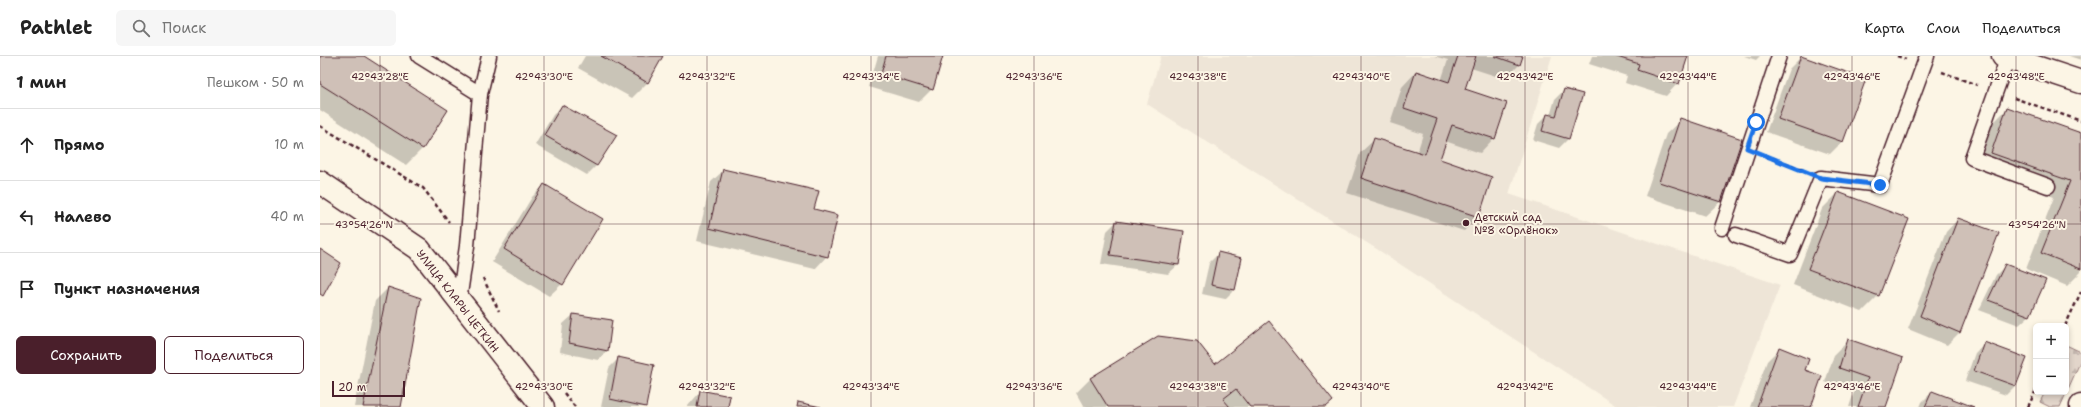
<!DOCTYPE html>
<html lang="ru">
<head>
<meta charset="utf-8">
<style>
  :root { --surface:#fff; --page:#f6f6f6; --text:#222; --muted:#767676; --line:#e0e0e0; --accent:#4a1f2b }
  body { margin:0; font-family:"Shantell Sans",sans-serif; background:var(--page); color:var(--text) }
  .controls { position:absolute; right:12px; bottom:12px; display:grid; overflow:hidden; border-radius:6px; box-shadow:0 2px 6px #0003 }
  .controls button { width:36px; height:36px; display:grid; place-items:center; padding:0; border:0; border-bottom:1px solid var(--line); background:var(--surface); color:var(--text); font:20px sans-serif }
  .scale { position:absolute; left:12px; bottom:10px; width:73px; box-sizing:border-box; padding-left:4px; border:2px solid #4a1f2b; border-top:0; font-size:11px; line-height:14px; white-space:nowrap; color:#4a1f2b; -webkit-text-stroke:3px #fcf5e5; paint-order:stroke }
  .stop { position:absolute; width:12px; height:12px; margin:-9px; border:3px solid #1a73e8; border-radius:50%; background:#fff }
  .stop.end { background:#1a73e8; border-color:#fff; box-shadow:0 1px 4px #0008 }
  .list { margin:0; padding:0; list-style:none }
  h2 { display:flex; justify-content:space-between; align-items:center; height:52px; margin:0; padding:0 16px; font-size:17px }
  h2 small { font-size:13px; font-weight:400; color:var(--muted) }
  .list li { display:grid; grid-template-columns:26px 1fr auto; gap:12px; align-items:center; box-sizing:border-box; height:72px; padding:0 16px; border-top:1px solid var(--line) }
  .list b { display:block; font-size:15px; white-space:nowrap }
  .list em { font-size:13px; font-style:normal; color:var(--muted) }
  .actions { display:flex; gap:8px; padding:12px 16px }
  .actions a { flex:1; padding:9px 0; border:1px solid var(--accent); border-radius:6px; text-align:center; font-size:14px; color:var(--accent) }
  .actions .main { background:var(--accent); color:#fff }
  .icon { flex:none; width:22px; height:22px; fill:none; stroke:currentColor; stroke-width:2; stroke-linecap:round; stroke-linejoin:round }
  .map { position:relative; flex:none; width:1761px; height:351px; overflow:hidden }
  header { display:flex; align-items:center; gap:24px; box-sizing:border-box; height:56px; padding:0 20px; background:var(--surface); border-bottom:1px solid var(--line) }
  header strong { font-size:19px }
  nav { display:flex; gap:22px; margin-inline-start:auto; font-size:14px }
  .search { width:280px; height:36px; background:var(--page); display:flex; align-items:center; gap:10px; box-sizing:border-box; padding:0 14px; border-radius:6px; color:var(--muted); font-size:15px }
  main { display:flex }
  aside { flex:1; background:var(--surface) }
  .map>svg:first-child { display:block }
  .built { fill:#eee5d7 }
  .forest { fill:url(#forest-firs); stroke:#967a7a }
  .shadow { fill:#0003 }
  .building { fill:#cfc0b7; stroke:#4a1f2b }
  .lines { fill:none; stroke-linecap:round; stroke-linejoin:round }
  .service-casing { stroke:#4a1f2b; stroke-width:17 }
  .minor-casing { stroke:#4a1f2b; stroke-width:25 }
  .secondary-casing { stroke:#4a1f2b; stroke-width:25 }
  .path { stroke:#4a1f2b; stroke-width:2.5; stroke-dasharray:4 3; stroke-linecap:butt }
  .service { stroke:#fcf5e5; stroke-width:14 }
  .minor { stroke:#fcf5e5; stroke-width:22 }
  .secondary { stroke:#fcf5e5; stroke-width:22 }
  .route { stroke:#1a73e8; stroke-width:5 }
  .ticks { fill:none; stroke:#4a1f2b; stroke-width:1; stroke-opacity:0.45 }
  .poi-dot { fill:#4a1f2b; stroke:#fcf5e5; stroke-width:1.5 }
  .labels { text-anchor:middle; stroke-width:4; stroke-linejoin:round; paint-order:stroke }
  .poi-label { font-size:11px; fill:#4a1f2b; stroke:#fcf5e5; text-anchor:start }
  .street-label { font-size:11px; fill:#4a1f2b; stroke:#fcf5e5 }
  .ticks-label { font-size:10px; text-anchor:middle; fill:#4a1f2b; stroke:#fcf5e5; stroke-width:4; stroke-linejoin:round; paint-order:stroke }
</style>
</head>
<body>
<header>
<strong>Pathlet</strong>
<div class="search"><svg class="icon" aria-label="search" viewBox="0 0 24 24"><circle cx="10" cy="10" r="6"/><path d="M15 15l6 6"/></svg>Поиск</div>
<nav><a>Карта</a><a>Слои</a><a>Поделиться</a></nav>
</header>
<main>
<aside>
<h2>1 мин<small>Пешком · 50 m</small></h2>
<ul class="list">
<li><svg class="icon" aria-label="ahead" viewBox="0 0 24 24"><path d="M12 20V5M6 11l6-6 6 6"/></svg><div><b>Прямо</b></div><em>10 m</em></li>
<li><svg class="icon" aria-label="left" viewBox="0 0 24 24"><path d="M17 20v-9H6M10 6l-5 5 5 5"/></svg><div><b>Налево</b></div><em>40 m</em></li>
<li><svg class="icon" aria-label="arrive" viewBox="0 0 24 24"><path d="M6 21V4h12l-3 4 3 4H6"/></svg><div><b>Пункт назначения</b></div></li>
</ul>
<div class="actions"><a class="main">Сохранить</a><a>Поделиться</a></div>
</aside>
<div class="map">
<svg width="1761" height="351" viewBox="0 0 1761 351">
  <defs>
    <pattern id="forest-firs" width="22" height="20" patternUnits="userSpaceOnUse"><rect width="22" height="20" fill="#e2d5ca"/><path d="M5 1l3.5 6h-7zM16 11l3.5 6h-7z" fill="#c3b6ae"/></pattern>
  </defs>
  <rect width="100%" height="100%" fill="#fcf5e5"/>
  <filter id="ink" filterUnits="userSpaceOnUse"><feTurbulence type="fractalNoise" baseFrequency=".025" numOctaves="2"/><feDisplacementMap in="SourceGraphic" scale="8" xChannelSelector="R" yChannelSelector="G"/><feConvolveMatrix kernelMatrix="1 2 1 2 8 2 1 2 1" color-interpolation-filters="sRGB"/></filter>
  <g filter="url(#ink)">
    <path class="built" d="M841,0H1232L1189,138L1460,229L1413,351H1298L1063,197L827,48Z"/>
    <path class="forest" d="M1746,289L1761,296V304L1740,351H1730L1720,346L1725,336H1746Z"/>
    <g class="shadow">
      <path d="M0,0H42L127,54L102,93L86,109L0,54Z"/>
      <path d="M265,0H342L328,26L312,42L258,12Z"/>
      <path d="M558,0H622L612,33L599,46L549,31Z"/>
      <path d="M1114,0H1202L1200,8L1185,23L1151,12L1144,34L1174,82L1160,97L1125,85L1119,104L1158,160L1144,175L1027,137L1040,97L1055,83L1097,97L1103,78L1070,67L1082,31L1096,16L1121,25L1128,4Z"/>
      <path d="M1272,0H1367L1358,27L1346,40L1305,27L1307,20L1269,8Z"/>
      <path d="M1424,0H1440L1436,4Z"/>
      <path d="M1749,0H1761V4Z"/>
      <path d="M1481,1L1522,86L1510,98L1446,76L1469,13Z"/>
      <path d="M1244,34L1248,83L1239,92L1213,84L1218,68L1227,59L1230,60L1235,43Z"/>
      <path d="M242,50L276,110L267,119L215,89L233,59Z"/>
      <path d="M1688,52L1761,78V216L1747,230L1706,213L1734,141L1656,113L1672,68Z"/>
      <path d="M1361,64L1421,83L1400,146L1385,160L1325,140L1346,78Z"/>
      <path d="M404,114L493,154L507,200L495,213L377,185L391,126Z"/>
      <path d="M224,129L242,228L229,240L172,206L212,141Z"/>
      <path d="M1518,137L1587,164L1558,240L1542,256L1473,229L1502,153Z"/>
      <path d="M1638,163L1639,277L1627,289L1588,273L1626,176Z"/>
      <path d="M796,166L863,176L858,209L848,218L781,208L787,175Z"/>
      <path d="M898,198L914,234L905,243L882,238L889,207Z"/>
      <path d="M1686,209L1725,225L1709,260L1699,269L1659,254L1676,219Z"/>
      <path d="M68,232L80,351H34L55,245Z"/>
      <path d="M253,259L291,264L287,295L278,304L240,296L243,268Z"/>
      <path d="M838,281L894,309L1006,351H764L756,337L770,323Z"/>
      <path d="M1529,284L1564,351H1529L1534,336L1505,326L1514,299Z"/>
      <path d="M1664,288L1696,329L1686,339L1645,325L1655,297Z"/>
      <path d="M1460,292L1484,315L1490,351H1430L1447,305Z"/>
      <path d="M299,302L325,350L324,351H281L289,312Z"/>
      <path d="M380,336L407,351H367Z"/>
      <path d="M1612,336L1651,351H1600L1602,346Z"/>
    </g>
    <g class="building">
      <path d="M0,0H44L128,54L103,93L0,28Z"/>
      <path d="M281,0H343L328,27Z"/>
      <path d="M566,0H623L613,34L561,18Z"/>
      <path d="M1138,0H1156L1145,33L1187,47L1175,83L1132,69L1120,103L1172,121L1159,161L1041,122L1054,82L1105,98L1117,63L1084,52L1096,15L1129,26Z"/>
      <path d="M1174,0H1203L1200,9Z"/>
      <path d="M1294,0H1368L1359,28L1317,14L1319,8Z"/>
      <path d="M1481,0L1546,23L1523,86L1458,63Z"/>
      <path d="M1244,33L1263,38L1249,83L1222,75L1227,58L1236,60Z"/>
      <path d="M242,49L297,79L277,110L224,79Z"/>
      <path d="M1687,51L1761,77V213L1721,197L1750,125L1671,97Z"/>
      <path d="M1360,62L1422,83L1401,146L1339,126Z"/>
      <path d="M403,113L499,135L494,153L518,159L508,201L389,172Z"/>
      <path d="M224,128L283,163L243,229L184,193Z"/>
      <path d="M1518,136L1589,163L1559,240L1488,213Z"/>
      <path d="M1638,162L1679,177L1640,277L1600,260Z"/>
      <path d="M796,165L864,175L859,209L790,199Z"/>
      <path d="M0,193L21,207L3,240L0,238Z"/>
      <path d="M898,196L922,202L915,234L891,229Z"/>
      <path d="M1685,208L1726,224L1710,260L1668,244Z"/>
      <path d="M68,231L101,242L81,351H43Z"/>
      <path d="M253,258L292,264L288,295L249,287Z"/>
      <path d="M949,265L1013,345L1006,351H930L916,333L903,343L910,351H788L770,322L838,280L877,285L895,308Z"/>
      <path d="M1528,283L1583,302L1566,351H1538L1548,322L1519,312Z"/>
      <path d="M1664,286L1707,302L1696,330L1654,315Z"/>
      <path d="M1459,291L1489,303L1485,314L1502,320L1491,351H1437Z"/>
      <path d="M298,301L334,309L326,351L290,343Z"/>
      <path d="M380,334L410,340L408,351H377Z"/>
      <path d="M1612,335L1654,351H1605Z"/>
      <path d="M478,346L501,351H477Z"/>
    </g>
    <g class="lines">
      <g class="service-casing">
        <g id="service">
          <path d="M99,0L160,38"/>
          <path d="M1688,1L1652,102L1728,130"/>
          <path d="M1402,172L1459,0"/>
          <path d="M1416,179L1470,198L1501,122L1560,129L1607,0"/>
          <path d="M139,245L147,190L160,38L169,0"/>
        </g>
      </g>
      <g class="minor-casing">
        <g id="minor">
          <path d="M1683,0L1761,26"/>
          <path d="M0,126L99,193L223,351"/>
        </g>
      </g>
      <g class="secondary-casing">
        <path id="secondary" d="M1761,351V350"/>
      </g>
      <g class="path">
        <path d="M1577,0L1586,3"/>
        <path d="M1622,16L1657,29"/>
        <path d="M1694,42L1761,65"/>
        <path d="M0,70L103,132L129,166"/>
        <path d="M1446,100L1483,114"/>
        <path d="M163,222L179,255"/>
        <path d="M1745,270L1761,236"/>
        <path d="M244,337L255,351"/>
        <path d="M1708,351L1716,334"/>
      </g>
      <use href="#service" class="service"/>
      <use href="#minor" class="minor"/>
      <use href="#secondary" class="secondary"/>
    </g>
  </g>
  <g class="lines" filter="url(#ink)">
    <path class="route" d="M1436,66L1427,92L1501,122L1560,129"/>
  </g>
  <path class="ticks" d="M60,0V351M224,0V351M387,0V351M551,0V351M714,0V351M878,0V351M1041,0V351M1205,0V351M1368,0V351M1532,0V351M1696,0V351M0,168H1761"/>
  <circle class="poi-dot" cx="1146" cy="167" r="4"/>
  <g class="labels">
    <g class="poi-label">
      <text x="1154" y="165">Детский сад<tspan x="1154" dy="13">№8 «Орлёнок»</tspan></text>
    </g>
    <g class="street-label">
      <text transform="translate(138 245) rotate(52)" y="4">УЛИЦА КЛАРЫ ЦЕТКИН</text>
    </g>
  </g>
  <g class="ticks-label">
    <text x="60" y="24">42°43'28"E</text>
    <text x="224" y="24">42°43'30"E</text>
    <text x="387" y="24">42°43'32"E</text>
    <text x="551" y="24">42°43'34"E</text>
    <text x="714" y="24">42°43'36"E</text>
    <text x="878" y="24">42°43'38"E</text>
    <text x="1041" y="24">42°43'40"E</text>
    <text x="1205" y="24">42°43'42"E</text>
    <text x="1368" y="24">42°43'44"E</text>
    <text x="1532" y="24">42°43'46"E</text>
    <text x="1696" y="24">42°43'48"E</text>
    <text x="44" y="172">43°54'26"N</text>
    <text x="1717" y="172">43°54'26"N</text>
    <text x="224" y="334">42°43'30"E</text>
    <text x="387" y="334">42°43'32"E</text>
    <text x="551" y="334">42°43'34"E</text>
    <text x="714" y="334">42°43'36"E</text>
    <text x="878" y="334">42°43'38"E</text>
    <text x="1041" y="334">42°43'40"E</text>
    <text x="1205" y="334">42°43'42"E</text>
    <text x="1368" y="334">42°43'44"E</text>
    <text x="1532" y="334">42°43'46"E</text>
  </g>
</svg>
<div class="controls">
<button>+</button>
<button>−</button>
</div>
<div class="scale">20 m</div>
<div class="stop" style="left:1436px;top:66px"></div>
<div class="stop end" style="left:1560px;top:129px"></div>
</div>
</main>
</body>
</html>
